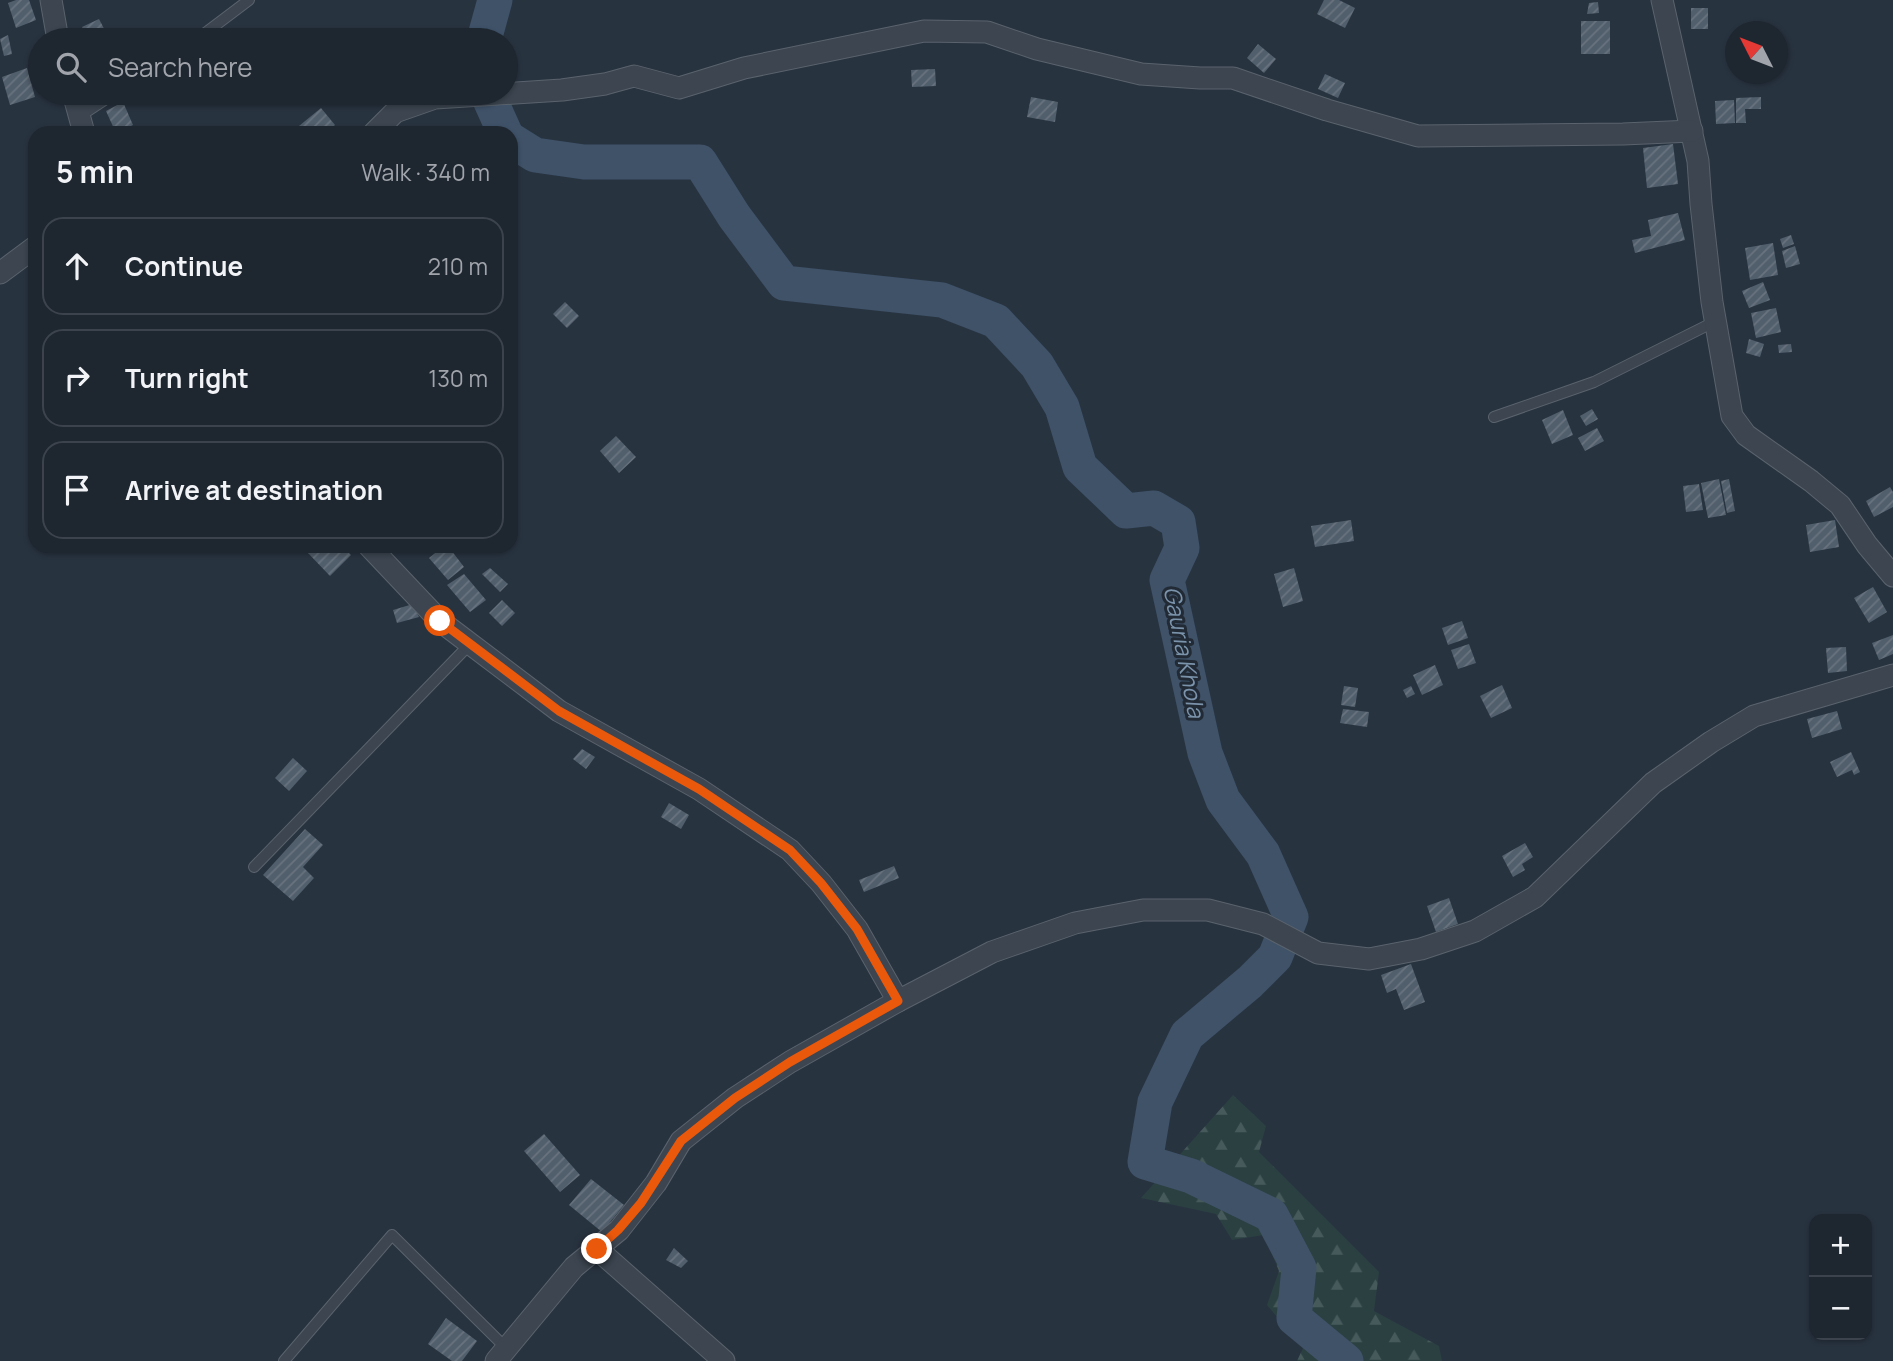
<!DOCTYPE html>
<html lang="en">
<head>
<meta charset="utf-8">
<style>
  :root { --surface:#1e2630; --page:#262e38; --text:#f1f3f6; --muted:#a1a5ab; --line:#3c434c }
  body { margin:0; font-family:Manrope,sans-serif; background:var(--page); color:var(--text) }
  .controls { position:absolute; right:21px; bottom:21px; display:grid; overflow:hidden; border-radius:14px; box-shadow:0 2px 5px #0004 }
  .controls button { width:63px; height:63px; display:grid; place-items:center; padding:0; border:0; border-bottom:2px solid var(--line); background:var(--surface); color:var(--text); font:35px sans-serif }
  .compass { position:absolute; left:1725px; top:21px; width:63px; height:63px; border-radius:50%; background:var(--surface); box-shadow:0 2px 5px #0004; rotate:312deg }
  .stop { position:absolute; width:21px; height:21px; margin:-16px; border:5px solid #ea580c; border-radius:50%; background:#fff }
  .stop.end { background:#ea580c; border-color:#fff; box-shadow:0 2px 7px #0008 }
  .list { margin:0; padding:0; list-style:none }
  h2 { display:flex; justify-content:space-between; align-items:center; height:91px; margin:0; padding:0 28px; font-size:30px }
  h2 small { font-size:23px; font-weight:400; color:var(--muted) }
  .list li { display:grid; grid-template-columns:46px 1fr auto; gap:21px; align-items:center; box-sizing:border-box; height:98px; margin:0 14px 14px; padding:0 14px; border:2px solid var(--line); border-radius:21px }
  .list b { display:block; font-size:26px; white-space:nowrap }
  .list em { font-size:23px; font-style:normal; color:var(--muted) }
  .icon { flex:none; width:38px; height:38px; fill:none; stroke:currentColor; stroke-width:2; stroke-linecap:round; stroke-linejoin:round }
  .map { position:relative; flex:none; width:1893px; height:1361px; overflow:hidden }
  .search { position:absolute; background:var(--surface); box-shadow:0 2px 5px #0004; left:28px; top:28px; width:490px; height:77px; display:flex; align-items:center; gap:18px; box-sizing:border-box; padding:0 24px; border-radius:38px; color:var(--muted); font-size:26px }
  .panel { position:absolute; background:var(--surface); box-shadow:0 2px 5px #0004; left:28px; top:126px; width:490px; height:427px; border-radius:21px }
  .map>svg:first-child { display:block }
  .forest { fill:url(#forest-firs) }
  .lines { fill:none; stroke-linecap:round; stroke-linejoin:round }
  .river { stroke:#3f5268; stroke-width:35 }
  .building { fill:url(#building-hatch) }
  .service-casing { stroke:#5a636d; stroke-width:12 }
  .minor-casing { stroke:#5a636d; stroke-width:23 }
  .service { stroke:#3c4550; stroke-width:10 }
  .minor { stroke:#3c4550; stroke-width:21 }
  .route { stroke:#ea580c; stroke-width:9 }
  .labels { text-anchor:middle; stroke-width:6; stroke-linejoin:round; paint-order:stroke }
  .water-label { font-size:23px; font-style:italic; fill:#7b93ab; stroke:#212a35 }
</style>
</head>
<body>
<div class="map">
<svg width="1893" height="1361" viewBox="0 0 1893 1361">
  <defs>
    <pattern id="forest-firs" width="22" height="20" patternUnits="userSpaceOnUse" patternTransform="scale(1.75)"><rect width="22" height="20" fill="#2a4041"/><path d="M5 1l3.5 6h-7zM16 11l3.5 6h-7z" fill="#475a5b"/></pattern>
    <pattern id="building-hatch" width="6" height="6" patternUnits="userSpaceOnUse" patternTransform="scale(1.75)"><rect width="6" height="6" fill="#515e6b"/><path d="M-1 1l2-2M0 6l6-6M5 7l2-2" fill="none" stroke="#68737f"/></pattern>
  </defs>
  <rect width="100%" height="100%" fill="#283340"/>
  <path class="forest" d="M1233,1095L1266,1126L1259,1152L1379,1272L1374,1311L1439,1346L1442,1361H1297L1303,1348L1267,1305L1279,1271L1264,1235L1232,1240L1216,1214L1141,1198Z"/>
  <g class="lines">
    <g class="river">
      <path d="M484,40L495,0"/>
      <path d="M487,93L505,133"/>
      <path d="M511,140L535,155L584,162H700L734,216L784,283L942,300L996,321L1037,365L1062,407L1080,467L1126,511L1154,508L1178,522L1182,548L1167,580L1205,753L1223,800L1263,854L1291,917L1275,957L1250,982L1187,1035L1155,1102L1145,1162L1191,1176L1271,1215L1299,1268L1294,1318L1346,1361"/>
    </g>
  </g>
  <g class="building">
    <path d="M16,0H29L36,20L16,28L8,3Z"/>
    <path d="M1324,0H1339L1355,8L1345,28L1317,14Z"/>
    <path d="M1598,2L1599,13L1587,14L1589,3Z"/>
    <rect x="1691" y="8" width="17" height="21"/>
    <path d="M99,19L110,40H89L82,27Z"/>
    <rect x="1581" y="21" width="29" height="33"/>
    <path d="M8,35L12,54L4,56L0,39Z"/>
    <path d="M1258,44L1276,59L1264,73L1247,58Z"/>
    <path d="M27,68L35,97L10,105L2,77Z"/>
    <path d="M935,69L936,86L912,87L911,70Z"/>
    <path d="M1325,74L1345,83L1338,98L1318,89Z"/>
    <path d="M1031,97L1058,102L1055,122L1027,117Z"/>
    <path d="M1761,97V109H1745L1746,123H1736V98Z"/>
    <path d="M1734,100L1735,123L1716,124L1715,101Z"/>
    <path d="M123,102L133,125L116,133L106,111Z"/>
    <path d="M321,108L335,125L326,133H305L299,126Z"/>
    <path d="M1673,144L1678,184L1647,188L1643,148Z"/>
    <path d="M1678,213L1685,240L1635,253L1632,240L1651,236L1648,220Z"/>
    <path d="M1791,235L1794,244L1783,248L1780,239Z"/>
    <path d="M1773,243L1778,275L1750,280L1745,248Z"/>
    <path d="M1795,246L1800,264L1786,268L1782,251Z"/>
    <path d="M1763,282L1770,300L1749,308L1742,291Z"/>
    <path d="M565,302L579,316L567,328L553,314Z"/>
    <path d="M1776,308L1781,332L1756,338L1751,313Z"/>
    <path d="M1749,339L1764,344L1760,357L1746,353Z"/>
    <path d="M1791,344L1792,352L1779,353L1778,345Z"/>
    <path d="M1592,409L1598,419L1586,426L1580,416Z"/>
    <path d="M1563,410L1573,435L1552,444L1542,420Z"/>
    <path d="M1597,428L1604,441L1585,451L1578,438Z"/>
    <path d="M616,436L636,457L619,473L600,451Z"/>
    <path d="M1719,479L1726,515L1708,518L1701,483Z"/>
    <path d="M1729,479L1735,511L1727,513L1721,481Z"/>
    <path d="M1699,484L1703,510L1686,512L1683,486Z"/>
    <path d="M1890,487L1893,492V507L1874,517L1866,501Z"/>
    <path d="M1351,520L1354,541L1315,547L1311,526Z"/>
    <path d="M1835,520L1839,547L1810,552L1806,525Z"/>
    <path d="M315,546H342L351,555L330,576L308,553Z"/>
    <path d="M444,546H448L464,567L448,580L429,558Z"/>
    <path d="M490,568L508,584L500,592L482,574Z"/>
    <path d="M1294,568L1303,601L1283,607L1274,574Z"/>
    <path d="M464,574L486,600L470,612L447,585Z"/>
    <path d="M1873,587L1887,612L1869,623L1854,598Z"/>
    <path d="M502,600L515,613L502,626L489,613Z"/>
    <path d="M413,604L419,617L397,623L393,610Z"/>
    <path d="M1462,621L1468,638L1448,645L1442,628Z"/>
    <path d="M1893,635V654L1879,660L1872,643Z"/>
    <path d="M1469,644L1476,663L1458,669L1451,650Z"/>
    <path d="M1846,647L1847,671L1828,673L1826,648Z"/>
    <path d="M1435,665L1443,685L1422,695L1413,675Z"/>
    <path d="M1502,685L1512,708L1491,718L1480,696Z"/>
    <path d="M1344,686L1358,688L1355,707L1341,705Z"/>
    <path d="M1411,686L1415,694L1407,698L1403,690Z"/>
    <path d="M1343,709L1369,712L1367,727L1340,723Z"/>
    <path d="M1837,711L1842,729L1812,738L1807,719Z"/>
    <path d="M582,749L595,757L586,769L573,759Z"/>
    <path d="M1851,752L1860,772L1854,775L1852,770L1837,777L1830,762Z"/>
    <path d="M293,758L307,771L289,791L275,778Z"/>
    <path d="M669,803L689,815L681,829L661,817Z"/>
    <path d="M305,829L323,845L303,867L314,878L293,901L263,875Z"/>
    <path d="M1525,843L1533,857L1522,864L1525,870L1513,877L1502,856Z"/>
    <path d="M894,866L899,878L864,892L859,880Z"/>
    <path d="M1449,898L1458,924L1436,932L1427,906Z"/>
    <path d="M1411,964L1425,1002L1404,1010L1396,989L1387,993L1381,975Z"/>
    <path d="M544,1134L580,1175L560,1192L524,1151Z"/>
    <path d="M591,1179L624,1205L602,1232L569,1205Z"/>
    <path d="M674,1248L688,1261L681,1268L666,1260Z"/>
    <path d="M446,1318L477,1341L462,1361H452L428,1344Z"/>
  </g>
  <g class="lines">
    <g class="service-casing">
      <g id="service">
        <path d="M196,40L249,0"/>
        <path d="M80,116L115,93"/>
        <path d="M1494,417L1594,382L1716,321"/>
        <path d="M254,867L470,644"/>
        <path d="M284,1361L392,1235L506,1348"/>
      </g>
    </g>
    <g class="minor-casing">
      <g id="minor">
        <path d="M51,0L58,40"/>
        <path d="M1662,0L1698,161L1701,204L1712,302L1732,416L1746,435L1811,481L1840,505L1867,545L1893,576"/>
        <path d="M73,93L84,133"/>
        <path d="M374,133L395,112L435,98L562,90L605,84L634,76L679,88L744,68L924,31L987,32L1037,49L1141,74L1200,78H1233L1327,110L1418,136L1623,134L1692,131"/>
        <path d="M0,273L35,247"/>
        <path d="M369,546L440,621L559,711L699,789L790,850L821,883L857,929L898,1001"/>
        <path d="M597,1249L724,1361"/>
        <path d="M496,1361L574,1267L619,1230L656,1183L681,1141L735,1098L790,1062L898,1001L992,952L1075,923L1143,910H1208L1263,924L1318,953L1369,959L1421,949L1475,931L1535,897L1653,783L1711,742L1754,716L1893,675"/>
      </g>
    </g>
    <use href="#service" class="service"/>
    <use href="#minor" class="minor"/>
  </g>
  <g class="lines">
    <path class="route" d="M440,621L559,711L699,789L790,850L821,883L857,929L898,1001L790,1062L735,1098L681,1141L641,1203L618,1230L597,1249"/>
  </g>
  <g class="labels">
    <g class="water-label">
      <text transform="translate(1184 652) rotate(79)" y="8">Gauria Khola</text>
    </g>
  </g>
</svg>
<div class="controls">
<button>+</button>
<button>−</button>
</div>
<svg class="compass" viewBox="-18 -18 36 36"><path d="M0-13l5 13h-10z" fill="#e53935"/><path d="M0 13l5-13h-10z" fill="#a1a5ab"/></svg>
<div class="stop" style="left:440px;top:621px"></div>
<div class="stop end" style="left:597px;top:1249px"></div>
<div class="search"><svg class="icon" aria-label="search" viewBox="0 0 24 24"><circle cx="10" cy="10" r="6"/><path d="M15 15l6 6"/></svg>Search here</div>
<section class="panel">
<h2>5 min<small>Walk · 340 m</small></h2>
<ul class="list">
<li><svg class="icon" aria-label="ahead" viewBox="0 0 24 24"><path d="M12 20V5M6 11l6-6 6 6"/></svg><div><b>Continue</b></div><em>210 m</em></li>
<li><svg class="icon" aria-label="right" viewBox="0 0 24 24"><path d="M7 20v-9h11M14 6l5 5-5 5"/></svg><div><b>Turn right</b></div><em>130 m</em></li>
<li><svg class="icon" aria-label="arrive" viewBox="0 0 24 24"><path d="M6 21V4h12l-3 4 3 4H6"/></svg><div><b>Arrive at destination</b></div></li>
</ul>
</section>
</div>
</body>
</html>
